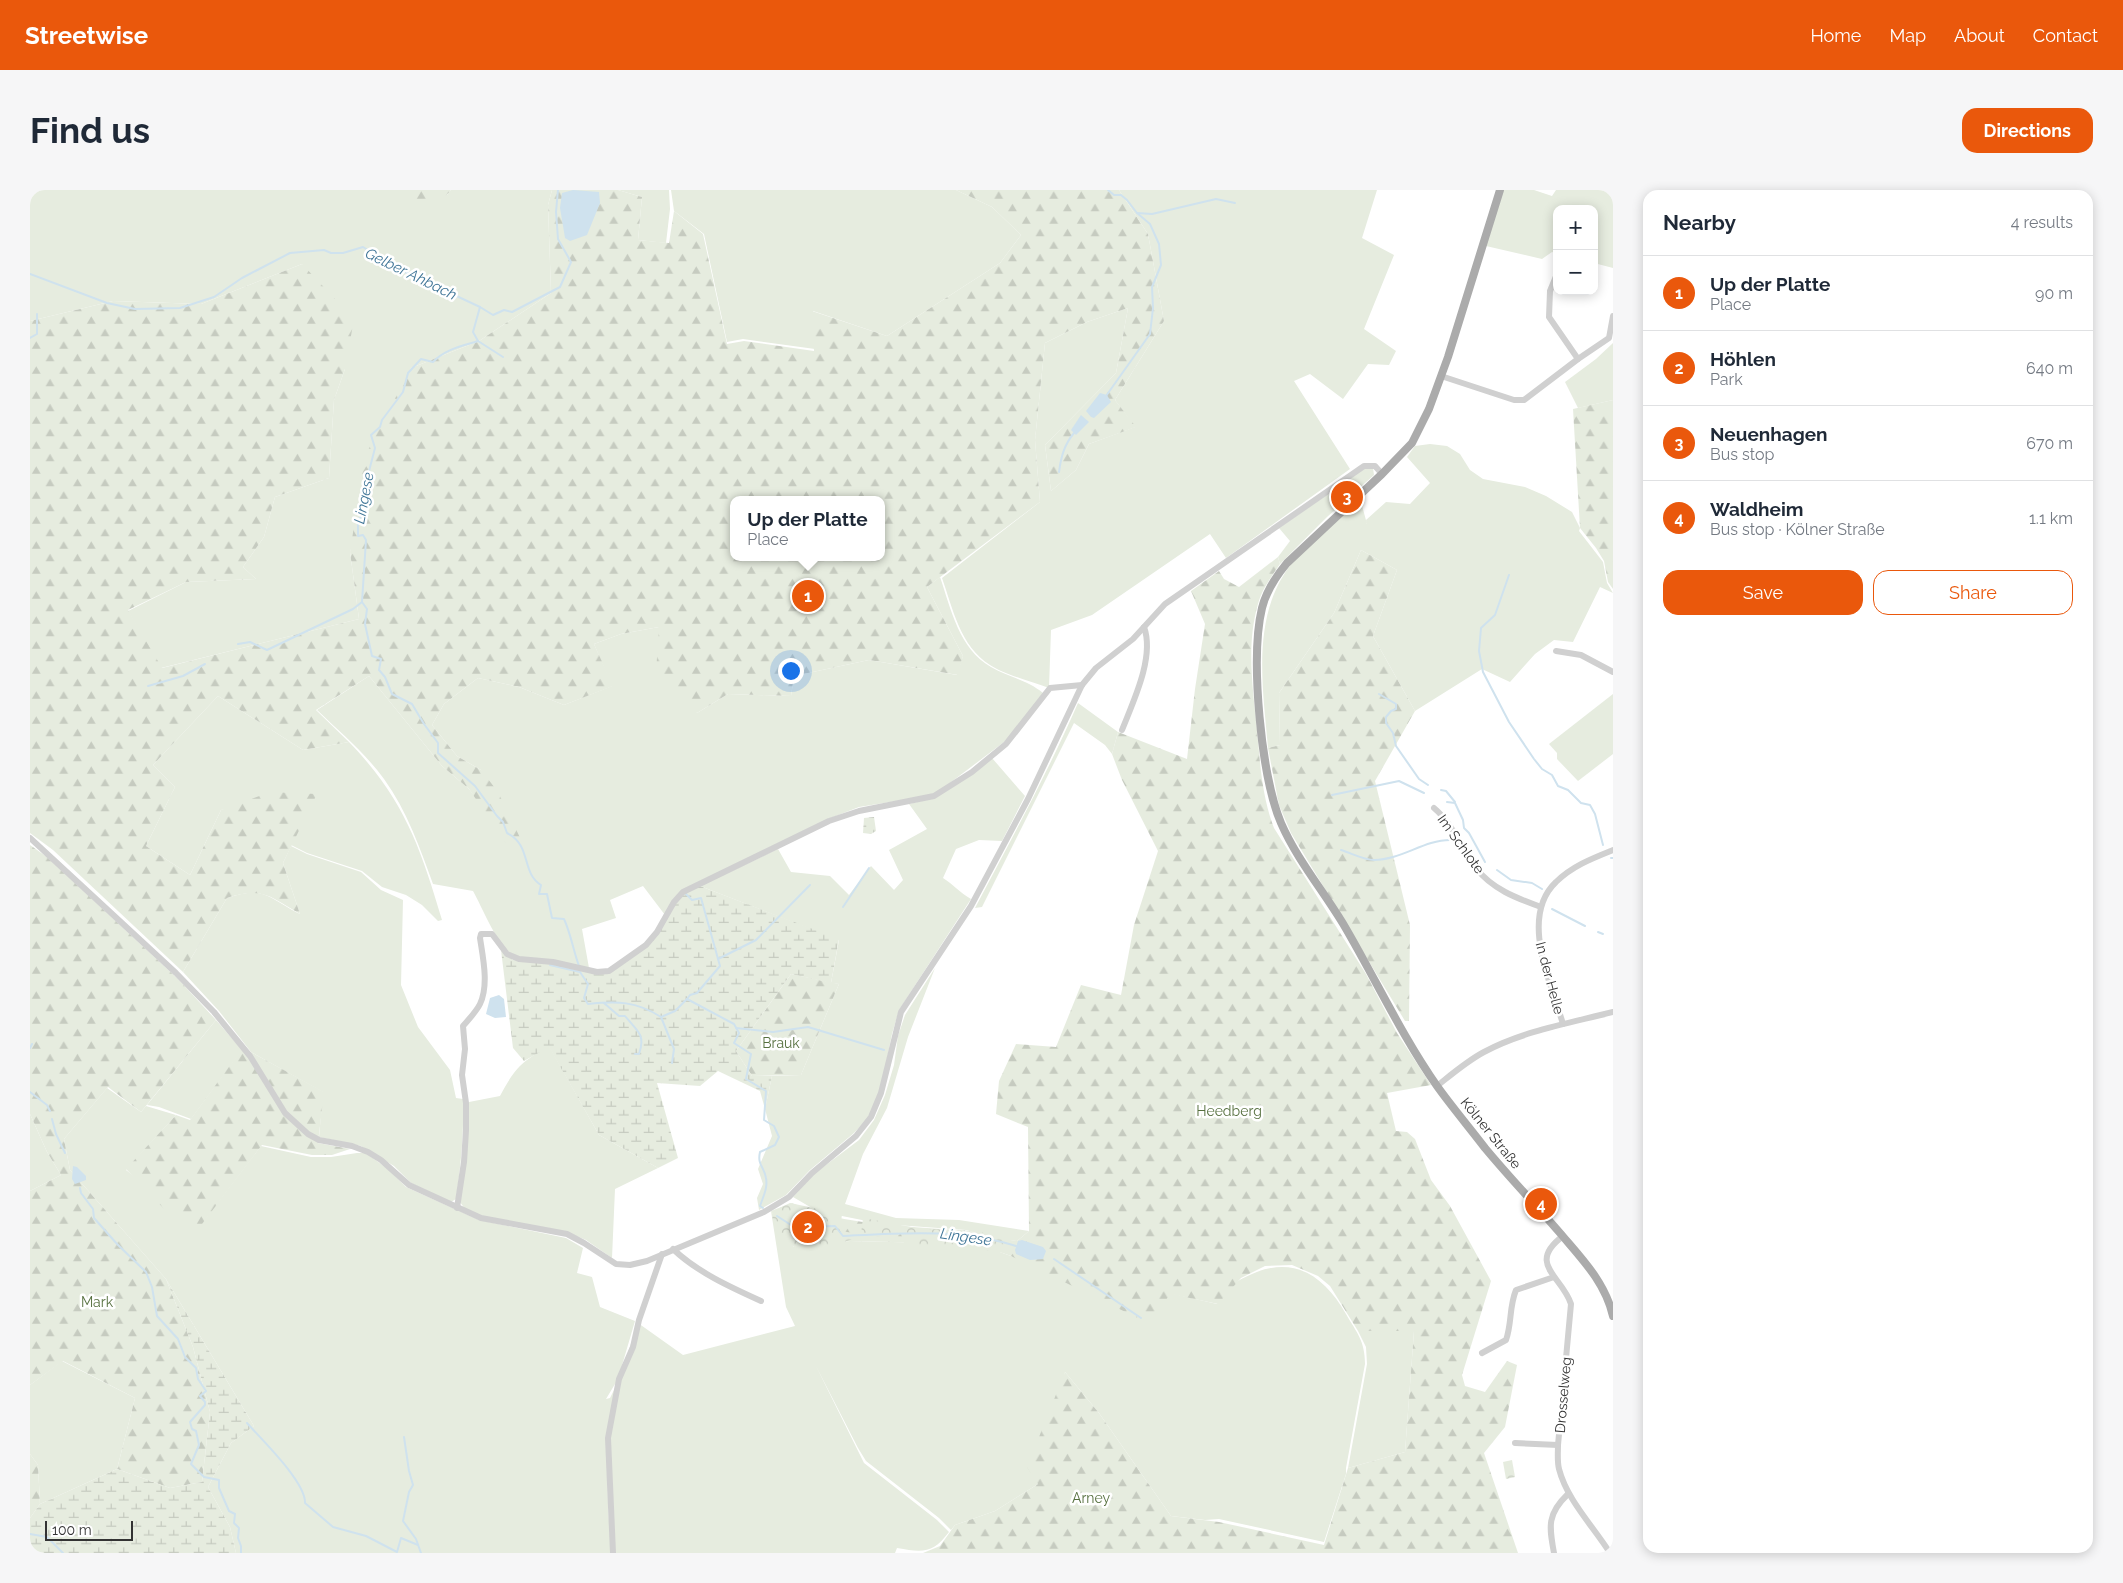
<!DOCTYPE html>
<html lang="en">
<head>
<meta charset="utf-8">
<style>
  :root { --surface:#fff; --page:#f6f6f7; --text:#1f2937; --muted:#747a83; --line:#e0e1e3; --accent:#ea580c }
  body { margin:0; font-family:Raleway,sans-serif; background:var(--page); color:var(--text) }
  .controls { position:absolute; right:15px; top:15px; display:grid; overflow:hidden; border-radius:10px; box-shadow:0 2px 12px #0003 }
  .controls button { width:45px; height:45px; display:grid; place-items:center; padding:0; border:0; border-bottom:1px solid var(--line); background:var(--surface); color:var(--text); font:25px sans-serif }
  .scale { position:absolute; left:15px; bottom:12px; width:88px; box-sizing:border-box; padding-left:5px; border:2px solid #333; border-top:0; font-size:14px; line-height:18px; white-space:nowrap; color:#333; -webkit-text-stroke:4px #fff; paint-order:stroke }
  .you { position:absolute; left:760px; top:480px; width:18px; height:18px; margin:-12px; border:4px solid #fff; border-radius:50%; background:#1a73e8; box-shadow:0 0 0 8px #1a73e833 }
  .badge { display:grid; place-items:center; width:32px; height:32px; border-radius:50%; background:var(--accent); color:#fff; font-size:16px; font-weight:700 }
  .pin { position:absolute; translate:-50% -50%; border:2px solid #fff; box-shadow:0 1px 5px #0006 }
  .popup { position:absolute; left:700px; top:306px; width:155px; height:65px; box-sizing:border-box; display:grid; place-content:center; border-radius:10px; background:var(--surface); filter:drop-shadow(0 1px 4px #0005); font-size:16px; white-space:nowrap; color:var(--muted) }
  .popup b { font-size:19px; color:var(--text) }
  .popup::after { content:''; position:absolute; left:50%; top:100%; margin-left:-10px; border:10px solid transparent; border-top-color:var(--surface) }
  .list { margin:0; padding:0; list-style:none }
  h2 { display:flex; justify-content:space-between; align-items:center; height:65px; margin:0; padding:0 20px; font-size:21px }
  h2 small { font-size:16px; font-weight:400; color:var(--muted) }
  .list li { display:grid; grid-template-columns:32px 1fr auto; gap:15px; align-items:center; box-sizing:border-box; height:75px; padding:0 20px; border-top:1px solid var(--line) }
  .list b { display:block; font-size:19px; white-space:nowrap }
  .list p { margin:0; font-size:16px; white-space:nowrap; color:var(--muted) }
  .list em { font-size:16px; font-style:normal; color:var(--muted) }
  .actions { display:flex; gap:10px; padding:15px 20px }
  .actions a { flex:1; padding:11px 0; border:1px solid var(--accent); border-radius:15px; text-align:center; font-size:18px; color:var(--accent) }
  .actions .main { background:var(--accent); color:#fff }
  .map { position:relative; flex:none; width:1583px; height:1363px; overflow:hidden; border-radius:15px }
  header { display:flex; align-items:center; gap:30px; box-sizing:border-box; height:70px; padding:0 25px; background:var(--accent); color:#fff }
  header strong { font-size:24px }
  nav { display:flex; gap:28px; margin-inline-start:auto; font-size:18px }
  .intro { display:flex; align-items:center; justify-content:space-between; box-sizing:border-box; height:120px; padding:0 30px }
  h1 { margin:0; font-size:35px }
  .button { padding:12px 22px; border-radius:15px; background:var(--accent); color:#fff; font-size:18px; font-weight:700 }
  main { display:flex; gap:30px; padding:0 30px }
  aside { flex:1; background:var(--surface); border-radius:15px; box-shadow:0 2px 12px #0003 }
  .map>svg:first-child { display:block }
  .grass { fill:#e6ecdf }
  .forest { fill:url(#forest-firs); fill-rule:evenodd }
  .wetland { fill:url(#wetland-marsh) }
  .park { fill:url(#park-crowns) }
  .water { fill:#cfe2ee }
  .lines { fill:none; stroke-linecap:round; stroke-linejoin:round }
  .stream { stroke:#cfe2ee; stroke-width:2 }
  .minor { stroke:#d0d0d0; stroke-width:6 }
  .major { stroke:#ababab; stroke-width:8 }
  .labels { text-anchor:middle; stroke-width:5; stroke-linejoin:round; paint-order:stroke }
  .street-label { font-size:14px; fill:#333; stroke:#fff }
  .park-label { font-size:14px; fill:#56703f; stroke:#fff }
  .water-label { font-size:15px; font-style:italic; fill:#3f7597; stroke:#fff }
</style>
</head>
<body>
<header>
<strong>Streetwise</strong>
<nav><a>Home</a><a>Map</a><a>About</a><a>Contact</a></nav>
</header>
<div class="intro"><h1>Find us</h1><a class="button">Directions</a></div>
<main>
<div class="map">
<svg width="1583" height="1363" viewBox="0 0 1583 1363">
  <defs>
    <pattern id="forest-firs" width="22" height="20" patternUnits="userSpaceOnUse" patternTransform="scale(1.25)"><rect width="22" height="20" fill="#e6ecdf"/><path d="M5 1l3.5 6h-7zM16 11l3.5 6h-7z" fill="#c6cbc0"/></pattern>
    <pattern id="wetland-marsh" width="20" height="14" patternUnits="userSpaceOnUse" patternTransform="scale(1.25)"><rect width="20" height="14" fill="#e6ecdf"/><path d="M1 5h8M5 5V1M11 12h8M15 12V8" fill="none" stroke="#c6cbc0"/></pattern>
    <pattern id="park-crowns" width="20" height="18" patternUnits="userSpaceOnUse" patternTransform="scale(1.25)"><rect width="20" height="18" fill="#e6ecdf"/><path d="M2 6a3 3 0 1 1 6 0M12 15a3 3 0 1 1 6 0" fill="none" stroke="#c6cbc0"/></pattern>
  </defs>
  <rect width="100%" height="100%" fill="#fff"/>
  <g class="grass">
    <path d="M0,0H384V10L417,5L421,0H522L518,15L521,103L449,151L381,178L320,362L329,429L131,478L98,421L156,392L226,389L213,377L234,347L245,307L299,288L304,210L315,179L272,74L171,114L83,111L0,131Z"/>
    <path d="M588,0H639L640,19L636,53L608,50L612,7Z"/>
    <path d="M641,0H926L962,17L991,45L970,73L857,146L783,121L785,159L713,149L697,152L674,44L644,21Z"/>
    <path d="M1089,0H1347L1332,48L1364,65L1334,139L1366,161L1359,175L1338,174L1313,209L1280,184L1264,191L1320,279L1196,368L1180,344L1062,425L1021,440L1019,498C1001,491 975,485 960,475C930,456 923,419 912,388L1010,312L1005,250L1015,153L1057,132L1098,118L1086,183L1015,255L1021,301L1046,280L1059,254L1105,237L1085,210L1134,131L1118,44Z"/>
    <path d="M1473,0H1504L1522,6L1526,0H1583V78L1564,73V19H1527V64L1522,62L1512,69L1456,56Z"/>
    <path d="M1583,153V210L1548,218L1535,192L1566,169Z"/>
    <path d="M1400,254L1417,256L1430,264L1440,280L1453,289L1495,297L1516,306L1542,322L1550,338L1549,341L1573,372L1577,393L1583,403L1570,397L1543,452L1524,450L1505,464L1480,492L1452,479L1385,521L1343,446L1367,380L1331,360L1304,423L1249,503L1250,555L1238,558C1233,498 1221,429 1259,377C1265,368 1275,361 1283,353C1299,338 1314,323 1330,308L1337,334L1336,330L1356,312L1380,314L1400,293L1377,267L1385,256Z"/>
    <path d="M1343,278L1344,285L1297,327L1250,374L1248,367L1260,351L1249,338L1334,279Z"/>
    <path d="M910,387C921,419 929,459 961,477C978,487 998,490 1013,503L978,549L904,605L829,617L798,629L652,700L635,725L613,696L580,710L586,728L552,739L559,778C542,776 489,772 479,762C464,748 453,719 443,701L403,694C390,658 377,621 354,589C335,563 310,542 287,520L339,486L412,576L439,599L456,621L451,580L427,566L402,535L414,514L448,488L489,497L534,515L582,496L564,454L591,444L629,437L667,523L698,504L761,506L764,486L839,470L927,485L933,466L897,397Z"/>
    <path d="M1583,504V564L1548,591L1527,569V563L1519,554Z"/>
    <path d="M188,506L273,560L319,552C374,609 390,656 412,730L408,731L392,715L376,705L352,697L332,681L277,663L261,655L286,604L191,620L160,685L116,656L145,597L123,575Z"/>
    <path d="M1048,513L1088,542L1082,564L1075,555L1044,533L952,717L945,718C981,650 1017,584 1048,513Z"/>
    <path d="M962,568L995,606L972,651L949,650L926,659L913,688C923,694 930,703 941,709L869,820L862,844L850,903L840,926L824,943L780,980L756,1005L729,1020L727,1008L733,994L728,979L742,946L735,919L742,886L771,885L809,794L801,793L809,750L670,696L748,659L761,682L800,686L819,705L841,676L864,700L873,690L859,660L897,639L879,614L904,608Z"/>
    <path d="M261,656L277,664L331,682L351,700L373,710L371,795L388,837L420,880L426,908L433,909C434,943 431,975 426,1009L421,1012L381,993L364,976L331,956L289,947L293,902L221,862L189,821L153,782L197,708C235,695 238,708 270,724L253,673Z"/>
    <path d="M905,778L878,847L857,918L833,964L815,1014L866,1028L929,1030L999,1041L987,1051L970,1049L936,1040L852,1034L787,1021L763,1007L784,984L829,950L844,930L855,905L864,875L868,846L875,825Z"/>
    <path d="M186,830L212,860L161,929L129,917L117,915Z"/>
    <path d="M519,856L569,945L628,978L585,999L582,1068L556,1050L537,1042L452,1026L435,1019L430,1012L439,912L470,906C485,878 491,872 519,856Z"/>
    <path d="M77,898L111,922L116,916L146,925L96,980L169,1037L231,956L281,967H301L327,963H336L359,980L376,997L449,1030L536,1048L553,1058L547,1083L562,1087L570,1117L605,1131L588,1189L576,1209L580,1208L588,1192L577,1248L578,1315L581,1363H206L200,1337L178,1297L201,1253L224,1236L136,1089L40,980L34,949Z"/>
    <path d="M0,924L17,962L31,985L0,1001Z"/>
    <path d="M741,1021L764,1057L820,1051L947,1054L981,1066L1187,1114C1194,1107 1200,1096 1208,1091C1212,1088 1218,1086 1222,1084C1265,1065 1295,1087 1316,1124C1327,1143 1335,1151 1335,1174L1316,1278V1284L1294,1352L1189,1329L1175,1330L1141,1326L1069,1223L1035,1182L1008,1294L965,1321L925,1335L921,1340L909,1328L836,1271L828,1258L786,1176L834,1273L907,1330L919,1342C903,1363 894,1363 867,1358L865,1363H584L579,1249L589,1189L608,1133L653,1165L765,1136L756,1117Z"/>
    <path d="M1328,1141H1384L1375,1262L1318,1278L1337,1174L1336,1157Z"/>
    <path d="M32,1171L105,1208L87,1279L10,1314L8,1275L0,1264V1195Z"/>
  </g>
  <g class="forest">
    <path d="M384,0H421C412,13 397,11 384,10Z"/>
    <path d="M522,0H588L612,7L608,50L639,53L644,21L673,44L697,154L714,151L784,161L782,121L857,146L970,73L991,45L962,17L926,0H1089L1118,44L1134,131L1085,210L1106,237L1059,254L1046,280L1021,301L1015,255L1086,183L1098,118L1057,132L1015,153L1005,250L1010,312L897,397L933,466L928,485L839,470L764,486L761,506L698,504L667,523L626,483L629,437L591,444L564,454L583,496L534,515L489,497L448,488L414,514L402,535L427,566L451,580L468,602L494,656L490,660L482,662L439,599L412,576L339,486L286,520L319,552L273,560L188,506L123,575L145,597L116,656L160,685L191,620L240,602L287,604L253,673L270,724C241,707 232,696 197,708L153,782L23,660L0,643V131L83,111L171,114L272,74L324,129L315,179L304,210L299,288L245,307L234,347L213,377L226,389L156,392L98,420L132,478L329,429L320,362L335,266L381,178L449,151L521,103L518,15ZM704,310H852V367H704Z"/>
    <path d="M1583,210V399L1578,392L1574,371L1566,358L1550,338L1543,219Z"/>
    <path d="M1331,360L1367,380L1343,446L1385,521L1345,591L1380,735L1379,831H1375L1261,643L1249,615L1238,558L1250,555L1249,503L1304,423Z"/>
    <path d="M1248,367L1250,374C1242,386 1232,399 1228,414C1216,455 1223,499 1227,540C1230,573 1232,607 1244,638L1336,784L1367,843L1401,895L1357,903L1366,941L1377,942L1385,949L1401,990L1420,1016L1461,1091L1432,1185L1435,1196L1455,1202L1477,1171L1487,1175L1475,1237L1454,1263L1488,1363H893L910,1356L925,1335L965,1321L1008,1294L997,1277L1035,1182L1069,1223L1141,1326L1189,1332L1294,1355L1318,1278L1375,1262L1384,1141H1328L1300,1096L1288,1086L1262,1075L1235,1076L1211,1088L1188,1114L1141,1104L1116,1132L981,1066L947,1054L820,1051L764,1057L741,1021L762,1013C817,1037 875,1035 934,1041C952,1043 969,1049 987,1051L999,1041L998,937L966,924L969,891L986,854L1026,857L1051,795L1091,805L1104,735L1128,661L1092,590L1082,564L1088,542L1157,569L1165,499L1175,434L1161,401L1189,381L1194,389L1209,397Z"/>
    <path d="M0,655L17,667L148,789L186,830L111,922L78,897L34,949L40,980L136,1089L163,1157L180,1222L172,1292L140,1298L87,1279L105,1208L33,1171L0,1195V1001L31,985L17,962L0,924Z"/>
    <path d="M761,784L809,794L771,885L722,886L706,861Z"/>
    <path d="M212,859L221,862L294,902L288,953L320,959L302,965H282L232,955L169,1038L137,1022L96,979L146,925L160,930Z"/>
    <path d="M0,1264L8,1275L10,1314L0,1328Z"/>
  </g>
  <g class="wetland">
    <path d="M844,627L846,641L841,644L833,643L834,628Z"/>
    <path d="M670,696L809,749L801,793L761,784L706,861L722,886H742L735,919L730,901L688,881L670,896L627,893L648,968L628,978L569,945L519,857L494,871L483,858L471,760L483,770L511,771L569,784L617,756L646,712L654,704Z"/>
    <path d="M136,1089L224,1236L201,1253L178,1297L200,1337L206,1363H0V1328L10,1314L87,1279L140,1298L172,1292L180,1222L163,1157Z"/>
  </g>
  <g class="park">
    <path d="M760,1013L812,1024L810,1041L831,1044L833,1028L892,1039L931,1040L981,1046L978,1061C964,1065 956,1058 942,1057L875,1056L871,1044C854,1047 837,1047 820,1050C811,1052 804,1057 794,1059C776,1063 756,1057 747,1040C744,1034 741,1027 743,1021Z"/>
    <path d="M1482,1270L1485,1287L1476,1289L1473,1272Z"/>
  </g>
  <g class="water">
    <path d="M543,0L569,2L570,13L557,45L540,51L535,48L530,18L532,3Z"/>
    <path d="M1070,203L1077,205L1081,212L1064,228L1061,227L1056,221Z"/>
    <path d="M1051,225L1059,232L1046,245L1041,240Z"/>
    <path d="M469,805L474,809L476,827L465,828L456,824L460,808Z"/>
    <path d="M43,976L47,977L56,986V990L45,994L42,989Z"/>
    <path d="M992,1050L1013,1057L1016,1061L1013,1069L1000,1070L986,1064L985,1060L988,1051Z"/>
  </g>
  <g class="lines">
    <g class="stream">
      <path d="M528,0L526,22L528,49L541,72L530,97L482,122L474,120L463,125L450,117L443,142L448,151C433,156 415,159 403,172L391,169L378,183L373,202L352,230L350,237L341,245L345,258L330,316L332,326L328,330V346L333,345L336,350L332,412L337,419L335,434L342,466L351,469L349,480L355,487L362,504L382,514L394,534L408,553V563L445,596L467,626L473,632L477,643C502,655 491,683 511,695L509,704H517L522,728L534,729C541,744 543,760 549,776"/>
      <path d="M1107,23L1122,24L1186,9L1205,13"/>
      <path d="M0,84L77,113L105,119L150,118L184,107L212,88L260,63L294,60L301,63H313L333,57L371,80L450,117"/>
      <path d="M0,148L7,144V124"/>
      <path d="M448,151L473,167"/>
      <path d="M1076,206L1120,144L1123,118L1122,97L1131,75L1129,54L1120,34L1107,23L1097,10L1091,5H1084L1078,0"/>
      <path d="M1029,282C1031,267 1034,255 1044,243"/>
      <path d="M1479,385L1465,425L1451,438L1449,461L1453,482L1479,532L1504,569L1512,579L1522,585L1528,596L1538,600L1551,613L1560,615L1565,624L1573,655"/>
      <path d="M208,454L220,452L237,460L323,419L332,412"/>
      <path d="M118,496L153,486L175,474"/>
      <path d="M1349,504L1366,514V519L1361,521L1356,527V533L1363,543L1366,556L1389,589L1398,595"/>
      <path d="M1411,600L1416,601L1425,612"/>
      <path d="M1302,605L1369,591L1394,603"/>
      <path d="M1417,612L1425,613L1433,630L1434,638L1439,643L1455,672"/>
      <path d="M1311,660C1321,663 1334,670 1344,670C1371,670 1394,650 1420,650"/>
      <path d="M1581,668H1583"/>
      <path d="M1467,680L1481,690L1502,693L1512,699"/>
      <path d="M656,704L662,710L671,708L690,776L667,803L660,805L657,809"/>
      <path d="M813,717L839,678"/>
      <path d="M1522,719L1555,736"/>
      <path d="M1568,742L1573,744"/>
      <path d="M688,769L726,750L780,695"/>
      <path d="M520,775L550,782L558,794L554,808L558,814C587,811 606,811 631,827L645,821L657,809L704,834L709,843L704,853L721,864L716,889L736,901L734,930L744,936L749,947L745,955L730,962C727,975 734,976 736,988C738,998 733,1007 730,1016L733,1018"/>
      <path d="M574,813L589,826H595C607,841 616,844 609,864H605"/>
      <path d="M631,827L644,859L642,873"/>
      <path d="M706,838L743,842L778,837L854,860"/>
      <path d="M0,858L2,854"/>
      <path d="M0,902L17,915L20,921"/>
      <path d="M22,929L26,944L35,963"/>
      <path d="M50,998L51,1003L63,1019L64,1028L87,1054L116,1082L122,1097L127,1126L148,1149L155,1167L166,1178L168,1189L176,1201L170,1206L175,1212V1215L160,1232L162,1239L166,1241L169,1255L161,1274L174,1287L189,1290V1298L199,1321L205,1324L204,1333L209,1338L208,1348L211,1356V1363"/>
      <path d="M747,1026L764,1037L805,1036L813,1046C871,1043 933,1038 989,1057"/>
      <path d="M1024,1069L1111,1128"/>
      <path d="M217,1233C231,1249 276,1292 275,1313L303,1337L336,1346L367,1362L371,1348L388,1355"/>
      <path d="M374,1247L379,1281L383,1295L379,1302L373,1331L386,1349L391,1363"/>
      <path d="M0,1344L17,1347L33,1363"/>
    </g>
    <g class="minor">
      <path d="M1548,169L1579,148L1583,126"/>
      <path d="M1411,186L1484,210H1494L1548,169L1519,127L1520,101L1527,84"/>
      <path d="M1526,461L1551,465L1583,482"/>
      <path d="M1092,540C1103,512 1125,467 1114,437"/>
      <path d="M1404,618C1423,634 1431,658 1446,678C1462,699 1486,708 1511,717"/>
      <path d="M0,648L146,783L184,822L220,866L255,923L278,944L289,950L322,956L338,962L351,970L379,995L451,1028L537,1044L554,1053L586,1074L600,1075L617,1071L734,1022L759,1007L782,983L826,946L841,927L851,903L871,822L941,716L998,609L1052,495L1066,478L1103,449L1135,414L1334,276H1345L1352,284"/>
      <path d="M1533,834C1521,793 1489,727 1526,692C1542,676 1563,668 1583,660"/>
      <path d="M1407,896C1422,884 1437,871 1454,862C1493,841 1540,833 1583,822"/>
      <path d="M427,1018L434,972L436,940V913L432,885L435,859L433,836C439,829 446,822 450,814C459,795 453,768 450,748L451,744H462L477,764L489,769L523,772L567,782L579,781L616,755L627,742L644,712L653,702L799,631L829,621L904,606L942,582L976,554L1020,498L1052,495"/>
      <path d="M1533,1046C1496,1074 1532,1086 1541,1114L1528,1255C1528,1263 1527,1271 1529,1279C1537,1310 1563,1336 1580,1363"/>
      <path d="M643,1059C667,1082 700,1097 731,1111"/>
      <path d="M1452,1163L1476,1150C1482,1133 1479,1117 1486,1100L1524,1087"/>
      <path d="M1485,1253L1528,1255"/>
      <path d="M583,1363L578,1248L589,1189L603,1157L609,1130L632,1064"/>
      <path d="M1524,1363C1519,1336 1517,1324 1538,1304"/>
    </g>
    <path class="major" d="M1470,0L1418,167L1399,219L1382,253L1352,284L1257,373C1247,385 1236,402 1232,418C1220,468 1231,586 1251,633C1267,670 1295,703 1315,737C1346,790 1372,846 1407,896C1422,917 1439,937 1455,958C1479,987 1505,1014 1530,1043C1552,1069 1575,1092 1583,1126"/>
  </g>
  <g class="labels">
    <g class="street-label">
      <text transform="translate(1431 654) rotate(54)" y="5">Im Schlote</text>
      <text transform="translate(1520 788) rotate(75)" y="5">In der Helle</text>
      <text transform="translate(1461 943) rotate(51)" y="5">Kölner Straße</text>
      <text transform="translate(1533 1205) rotate(-85)" y="5">Drosselweg</text>
    </g>
    <g class="park-label">
      <text x="751" y="858">Brauk</text>
      <text x="1199" y="926">Heedberg</text>
      <text x="67" y="1117">Mark</text>
      <text x="1061" y="1313">Arney</text>
    </g>
    <g class="water-label">
      <text transform="translate(381 84) rotate(26)" y="5">Gelber Ahbach</text>
      <text transform="translate(334 308) rotate(-79)" y="5">Lingese</text>
      <text transform="translate(936 1047) rotate(8)" y="5">Lingese</text>
    </g>
  </g>
</svg>
<div class="controls">
<button>+</button>
<button>−</button>
</div>
<div class="scale">100 m</div>
<div class="you"></div>
<div class="pin badge" style="left:778px;top:406px">1</div>
<div class="popup"><b>Up der Platte</b>Place</div>
<div class="pin badge" style="left:778px;top:1037px">2</div>
<div class="pin badge" style="left:1317px;top:307px">3</div>
<div class="pin badge" style="left:1511px;top:1014px">4</div>
</div>
<aside>
<h2>Nearby<small>4 results</small></h2>
<ul class="list">
<li><span class="badge">1</span><div><b>Up der Platte</b><p>Place</p></div><em>90 m</em></li>
<li><span class="badge">2</span><div><b>Höhlen</b><p>Park</p></div><em>640 m</em></li>
<li><span class="badge">3</span><div><b>Neuenhagen</b><p>Bus stop</p></div><em>670 m</em></li>
<li><span class="badge">4</span><div><b>Waldheim</b><p>Bus stop · Kölner Straße</p></div><em>1.1 km</em></li>
</ul>
<div class="actions"><a class="main">Save</a><a>Share</a></div>
</aside>
</main>
</body>
</html>
